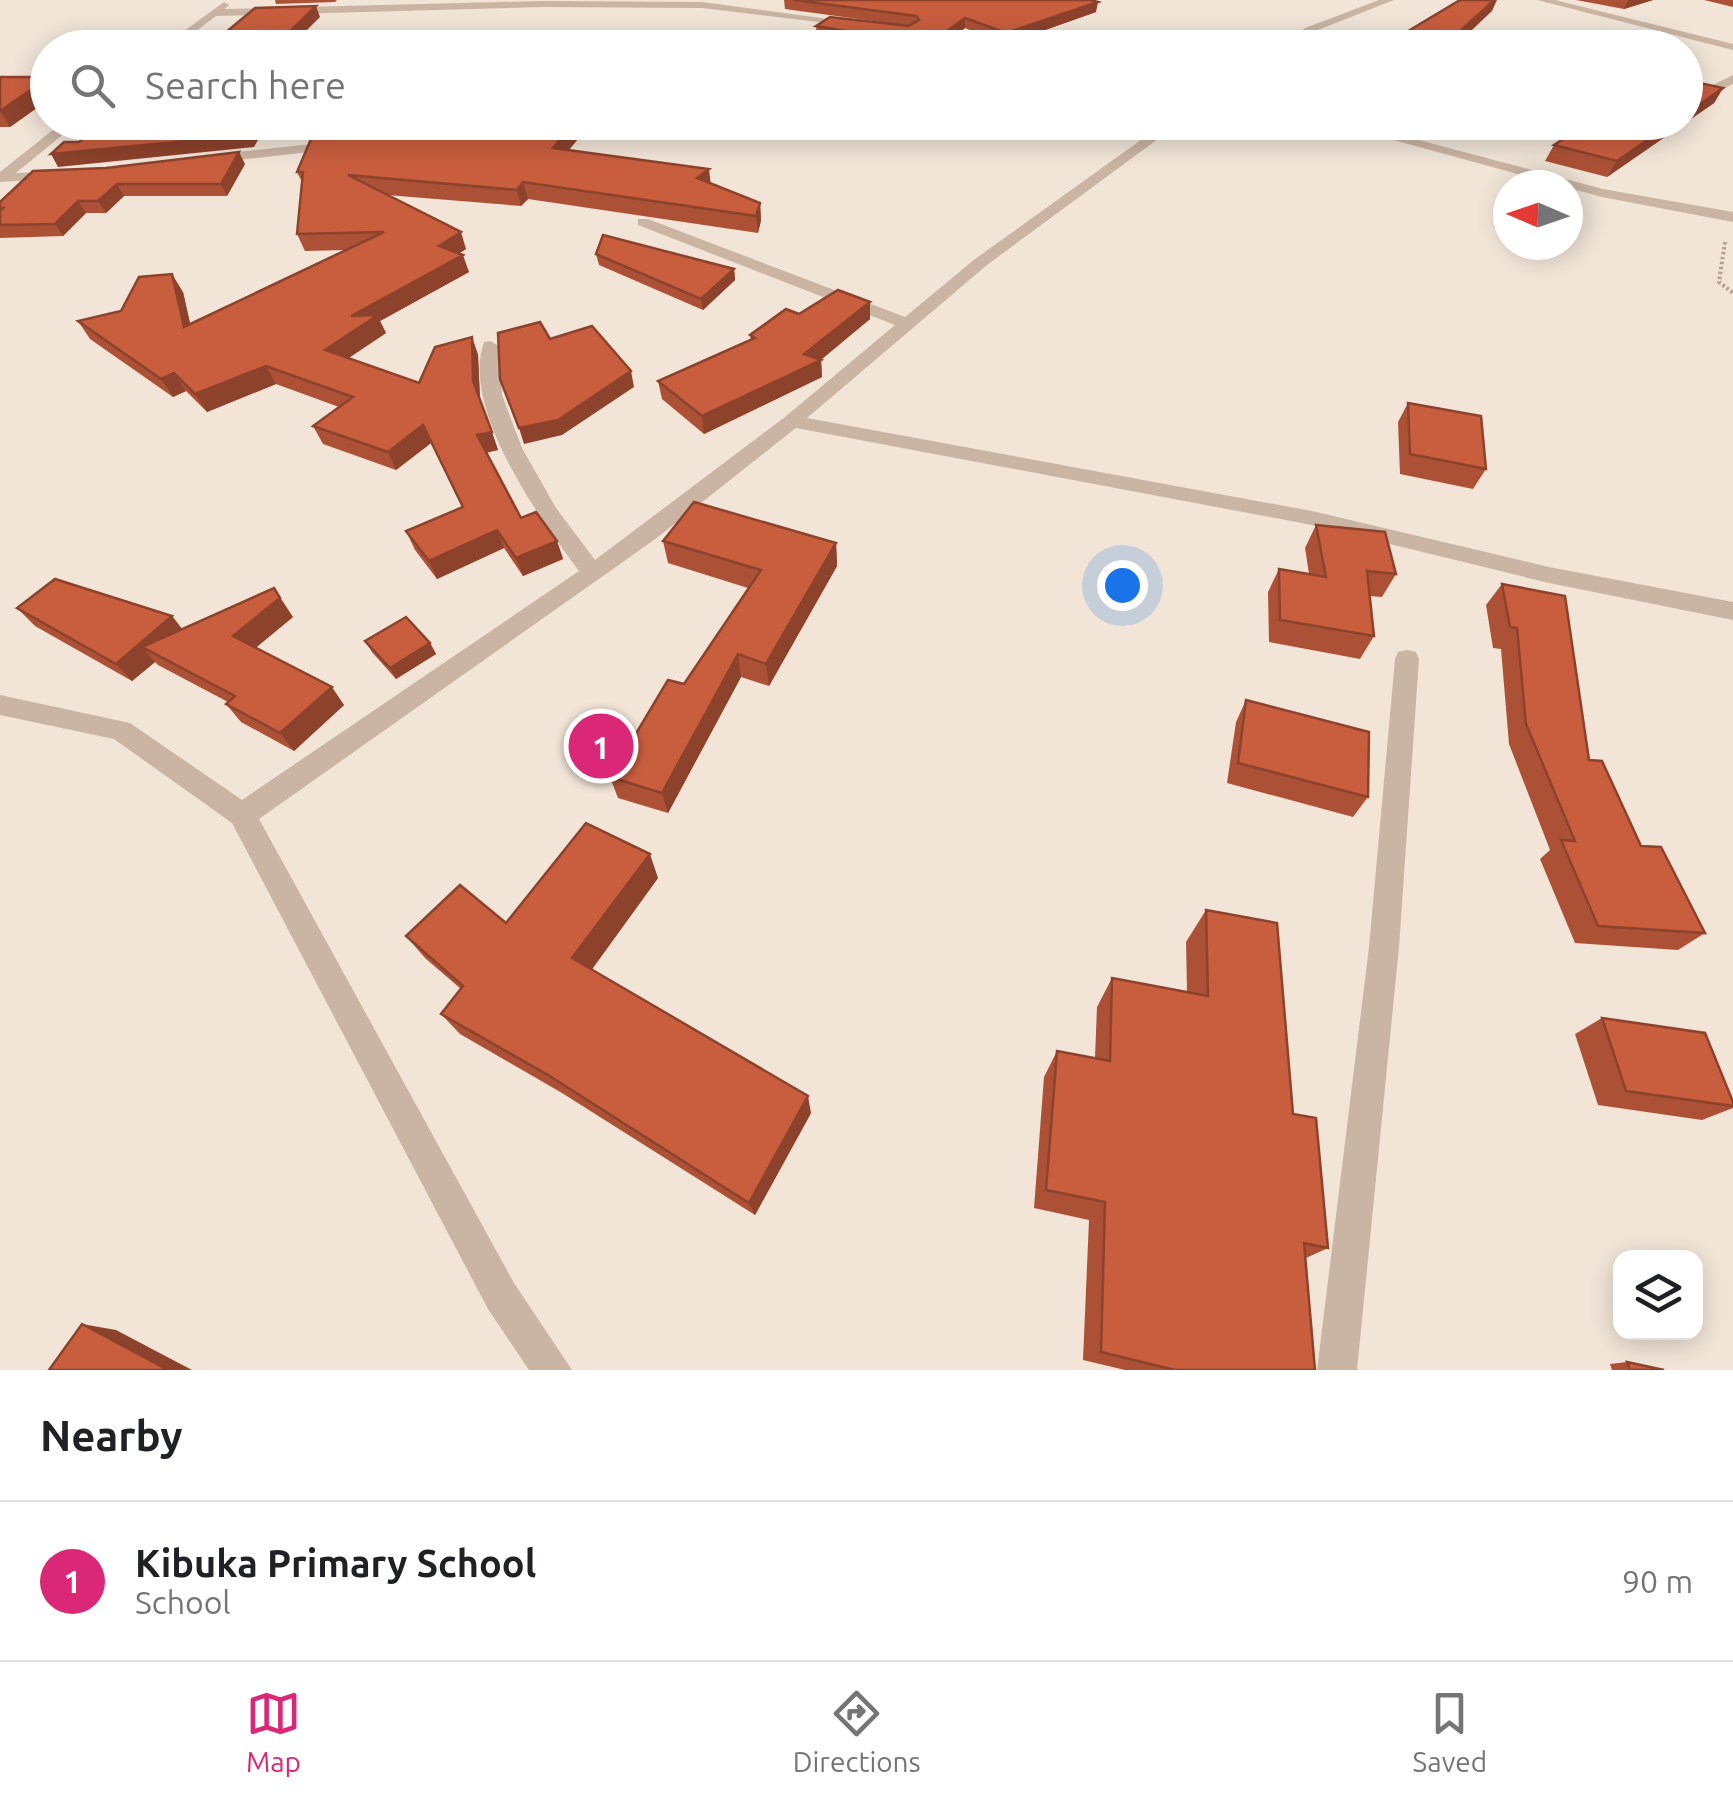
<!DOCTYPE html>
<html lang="en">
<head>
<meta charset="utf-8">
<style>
  :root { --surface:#fff; --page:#f2f2f2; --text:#202124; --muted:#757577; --line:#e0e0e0; --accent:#db2777 }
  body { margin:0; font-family:Ubuntu,sans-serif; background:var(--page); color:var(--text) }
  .controls { position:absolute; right:30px; bottom:30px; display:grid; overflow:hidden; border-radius:20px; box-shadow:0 5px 25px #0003 }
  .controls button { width:90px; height:90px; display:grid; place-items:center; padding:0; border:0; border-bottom:2px solid var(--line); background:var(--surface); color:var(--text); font:50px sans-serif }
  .compass { position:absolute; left:1493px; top:170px; width:90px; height:90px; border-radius:50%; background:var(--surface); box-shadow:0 5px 25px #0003; rotate:272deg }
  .you { position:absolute; left:1122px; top:585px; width:35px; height:35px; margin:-25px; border:8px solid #fff; border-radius:50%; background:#1a73e8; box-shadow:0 0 0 15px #1a73e833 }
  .badge { display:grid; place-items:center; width:65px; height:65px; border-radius:50%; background:var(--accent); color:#fff; font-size:32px; font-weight:700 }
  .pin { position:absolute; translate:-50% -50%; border:5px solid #fff; box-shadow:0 2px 10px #0006 }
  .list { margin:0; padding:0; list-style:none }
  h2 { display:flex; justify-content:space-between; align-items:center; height:130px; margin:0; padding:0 40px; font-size:42px }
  h2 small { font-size:32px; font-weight:400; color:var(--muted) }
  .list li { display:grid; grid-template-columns:65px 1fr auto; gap:30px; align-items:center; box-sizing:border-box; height:160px; padding:0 40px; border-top:2px solid var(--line) }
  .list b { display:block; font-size:38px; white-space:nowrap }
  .list p { margin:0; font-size:32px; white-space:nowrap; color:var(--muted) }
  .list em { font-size:32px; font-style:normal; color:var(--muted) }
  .icon { flex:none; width:55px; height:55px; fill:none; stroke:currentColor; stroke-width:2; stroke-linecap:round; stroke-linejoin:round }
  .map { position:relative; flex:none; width:1733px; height:1370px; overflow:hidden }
  .search { position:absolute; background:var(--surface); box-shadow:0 5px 25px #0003; left:30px; right:30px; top:30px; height:110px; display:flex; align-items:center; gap:25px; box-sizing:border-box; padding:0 35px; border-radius:55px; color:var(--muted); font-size:38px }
  .sheet { height:290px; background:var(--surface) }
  nav { display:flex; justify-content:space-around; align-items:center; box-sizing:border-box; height:140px; border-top:2px solid var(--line); background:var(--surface); font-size:28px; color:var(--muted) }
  nav a { display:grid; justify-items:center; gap:5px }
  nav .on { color:var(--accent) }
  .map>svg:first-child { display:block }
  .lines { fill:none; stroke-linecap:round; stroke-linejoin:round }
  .path { stroke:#b69f8e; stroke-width:4; stroke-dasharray:2.5 2.5; stroke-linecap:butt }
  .street { fill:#cab5a4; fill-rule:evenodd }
  .wall { fill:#ad5136 }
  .shaded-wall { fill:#8d422c }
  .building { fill:#c95e3f; stroke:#8d422c; stroke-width:2.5 }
</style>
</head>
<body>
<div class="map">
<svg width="1733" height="1370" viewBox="0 0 1733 1370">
  <rect width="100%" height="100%" fill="#f2e5d8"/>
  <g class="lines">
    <path class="path" d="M1725,242L1719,282L1733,293"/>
    <g class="street">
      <path d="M1379,0H1394L1313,32L1293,48H1280L1305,28Z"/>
      <path d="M1537,0H1555L1733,44V50Z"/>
      <path d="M543,1L702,2L865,24L860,27L702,8L543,7L216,16L174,48H161L224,2L229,5L225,9Z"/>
      <path d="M1733,75V84L1707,96L1697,93Z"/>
      <path d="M63,122H78L16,173L62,171L67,172V178L0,182V172Z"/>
      <path d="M1166,122H1181L987,265L807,418L1312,511L1549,567L1733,602V620L1549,583L1312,525L796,428L654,540L259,819L514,1283L572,1370H529L488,1309L232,823L114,739L0,715V695L130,723L242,800L579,571C541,520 460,409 484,342L490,341L499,346L502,395L522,448L556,508L595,560L785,417L895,325L638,225V219H648L905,317L975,259Z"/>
      <path d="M1328,122H1351L1603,189L1733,212V222L1602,197Z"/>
      <path d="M340,141L345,142V148L211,163L204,159L211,155Z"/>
      <path d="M1407,650L1416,652L1419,659L1399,947L1357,1370H1317L1369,947L1395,659L1398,652Z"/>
    </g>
  </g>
  <g class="wall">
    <path d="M275,0H337L335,2L276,4Z"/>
    <path d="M784,0H1091L1096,12L1005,44L965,28L939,48H878L817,36L816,26H910L785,9Z"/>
    <path d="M1576,0H1653L1624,9Z"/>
    <path d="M1704,0H1733V7Z"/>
    <path d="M0,77H48V100L10,127H0Z"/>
    <path d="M1723,88L1714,103L1607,177L1545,161L1554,145Z"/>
    <path d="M318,122H592L569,150L711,183L760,203L761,220L758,233L528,199L521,206L387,195L466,249L459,253L469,272L380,321L386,333L348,358L419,383L472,337L478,355L480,399L498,450L486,453L521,518L557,541L563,559L523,576L504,548L437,579L415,550L406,531L462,507L431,443L396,470L323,444L313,426L339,407L276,384L207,412L186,391L173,397L90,339L78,321L121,311L183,292L190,324L346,250L305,251L297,234L302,182L297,172L324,138Z"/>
    <path d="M245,164L227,196H124L106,213H86L63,236L0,238V202Z"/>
    <path d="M596,254L734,269L735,280L703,310L599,265Z"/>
    <path d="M870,302V319L821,360L822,377L704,434L662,399L658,381L751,340L750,335L799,314Z"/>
    <path d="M1408,403L1486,469L1473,489L1400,474L1398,422Z"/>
    <path d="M1316,525L1396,574L1382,597L1369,596L1374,636L1360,659L1269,642L1268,592L1279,569L1309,574L1305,548Z"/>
    <path d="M663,541L836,543L837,566L769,686L741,677L668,813L618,798L610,777L684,684L748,588L668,563Z"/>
    <path d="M1502,584L1589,760L1641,846L1705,933L1678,950L1575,943L1540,859L1550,850L1509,744L1501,649L1493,648L1486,605Z"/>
    <path d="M17,608L172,616L182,629L293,617L255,648L344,705L294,751L241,722L226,704L228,702L158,665L155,662L132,681L35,626Z"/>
    <path d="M365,641L430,643L436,654L396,679L372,652Z"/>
    <path d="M1246,700L1368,797L1353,817L1227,783L1236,722Z"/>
    <path d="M658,878L592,969L811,1113L755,1215L562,1093L460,1034L441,1014L461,989L425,958L406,936L506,923Z"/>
    <path d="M1206,910L1293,1114L1328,1248L1306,1258L1315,1370H1125L1083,1360L1089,1220L1034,1208L1044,1077L1057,1051L1095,1058L1097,1007L1112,978L1187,992L1186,942Z"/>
    <path d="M1602,1018L1733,1102V1108L1702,1120L1598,1105L1575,1034Z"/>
    <path d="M1627,1362L1664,1370H1612L1610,1364Z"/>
  </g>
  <g class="shaded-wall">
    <path d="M1494,0H1497L1492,11L1453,48H1442Z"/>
    <path d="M1628,0H1653L1624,9Z"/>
    <path d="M1098,2L1096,12L1005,44L1006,33Z"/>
    <path d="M316,6L320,17L289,48H273Z"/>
    <path d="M965,18V28L939,48H928V45Z"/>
    <path d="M48,78V100L10,127L0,111Z"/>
    <path d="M1723,88L1714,103L1607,177L1617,161L1673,122H1686V114Z"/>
    <path d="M255,122H268L254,147L58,167L51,154Z"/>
    <path d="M575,122H592L557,164L553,148Z"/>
    <path d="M239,152L245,164L227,196L221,184Z"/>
    <path d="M709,169L711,186L697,178Z"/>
    <path d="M523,182L528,199L521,206L517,190Z"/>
    <path d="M117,184L124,196L106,213L98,201Z"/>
    <path d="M78,201L86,213L63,236L55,224Z"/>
    <path d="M760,203L761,220L758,233L756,216Z"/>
    <path d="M461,232L466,249L445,263L439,246Z"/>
    <path d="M463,255L469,272L380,321L386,333L334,368L325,350L351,316Z"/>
    <path d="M734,269L735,280L703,310L701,299Z"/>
    <path d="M172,274L183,292L195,345L184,327Z"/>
    <path d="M870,302V319L819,361L821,360L822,377L704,434L702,416L804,354Z"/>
    <path d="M472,337L478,355L480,399L473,381Z"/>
    <path d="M266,366L276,384L207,412L195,394Z"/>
    <path d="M631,371L634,387L562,435L524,444L519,428Z"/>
    <path d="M174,373L186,391L173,397L161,379Z"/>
    <path d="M423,425L431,443L396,470L388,452Z"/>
    <path d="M492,432L498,450L483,453L477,435Z"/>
    <path d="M497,530L504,548L437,579L429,561Z"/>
    <path d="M557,541L563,559L523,576L516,558Z"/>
    <path d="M836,543L837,566L769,686L766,664Z"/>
    <path d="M274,588L293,617L247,655L233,636Z"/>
    <path d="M172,616L186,634L142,647L155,662L132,681L116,664Z"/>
    <path d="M430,643L436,654L396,679L390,668Z"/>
    <path d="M738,654L741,677L668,813L662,793Z"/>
    <path d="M332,687L344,705L294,751L280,733Z"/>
    <path d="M650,854L658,878L585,979L572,958Z"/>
    <path d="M808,1096L811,1113L755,1215L749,1203Z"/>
    <path d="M82,1324L116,1330L192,1370H168Z"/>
  </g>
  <g class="building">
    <path d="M794,0H1091L1098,2L1006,33L965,18L928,45L816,26L830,17L909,26L919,20L916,16Z"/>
    <path d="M1460,0H1494L1442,48H1380Z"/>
    <path d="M316,6L273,48H207L255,8Z"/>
    <path d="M0,77H48V78L0,111Z"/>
    <path d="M1686,80L1723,88L1686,114Z"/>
    <path d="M104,122H255L248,135L51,154L64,142H79Z"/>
    <path d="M520,122H575L553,148L709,169L697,178L760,203L756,216L523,182L517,190L348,175L461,232L439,246L463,255L351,316L378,315L325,350L419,383L435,347L472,337L473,381L492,432L477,435L521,518L536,512L557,541L516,558L497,530L429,561L406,531L463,507L423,425L388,452L313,426L353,397L266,366L195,394L174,373L161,379L78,321L121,311L139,277L172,274L184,327L384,232L297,234L303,172H297L311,139L516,125Z"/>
    <path d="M1589,122H1673L1617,161L1554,145Z"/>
    <path d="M239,152L221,184H117L98,201H78L55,224L0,225V211L3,208H0V202L33,171L106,168Z"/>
    <path d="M603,235L734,269L701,299L596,254Z"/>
    <path d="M838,290L870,302L804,354L821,360L702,416L658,381L755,338L750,335L786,309L799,314Z"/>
    <path d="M540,322L550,339L592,326L631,371L558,420L519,428L500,379L498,333Z"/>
    <path d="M1408,403L1481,416L1486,469L1410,454Z"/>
    <path d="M694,502L836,543L766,664L738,654L662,793L610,777L668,680L684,684L761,570L663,541Z"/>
    <path d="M1316,525L1385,532L1396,574L1367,571L1374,636L1280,620L1279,569L1326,577Z"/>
    <path d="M55,579L172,616L116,664L17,608Z"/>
    <path d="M1502,584L1565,596L1589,760L1602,761L1641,846L1661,847L1705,933L1598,926L1561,840L1575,841L1526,724L1517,628L1510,627Z"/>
    <path d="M274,588L280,598L233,636L332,687L280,733L226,704L235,696L142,647Z"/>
    <path d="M406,617L430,643L390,668L365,641Z"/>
    <path d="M1246,700L1369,732L1368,797L1238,763Z"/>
    <path d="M586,823L650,854L572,958L808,1096L749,1203L548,1075L441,1014L463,986L406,936L460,885L506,923Z"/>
    <path d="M1206,910L1277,923L1293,1114L1316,1118L1328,1248L1304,1243L1315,1370H1175L1101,1352L1105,1202L1046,1190L1057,1051L1110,1061L1112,978L1208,996Z"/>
    <path d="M1602,1018L1705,1033L1733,1102V1106L1626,1091Z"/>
    <path d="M82,1324L168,1370H49Z"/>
    <path d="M1627,1362L1664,1370H1630Z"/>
  </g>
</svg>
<div class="controls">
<button><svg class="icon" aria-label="layers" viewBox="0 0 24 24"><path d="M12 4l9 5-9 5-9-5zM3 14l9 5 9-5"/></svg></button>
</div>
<svg class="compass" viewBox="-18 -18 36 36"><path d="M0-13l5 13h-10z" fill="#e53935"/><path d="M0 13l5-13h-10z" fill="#757577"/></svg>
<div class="you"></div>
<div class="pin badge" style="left:601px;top:746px">1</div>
<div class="search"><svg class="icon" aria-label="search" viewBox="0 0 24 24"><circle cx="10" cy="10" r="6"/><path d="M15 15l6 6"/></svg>Search here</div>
</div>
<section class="sheet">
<h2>Nearby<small></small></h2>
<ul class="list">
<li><span class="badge">1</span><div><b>Kibuka Primary School</b><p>School</p></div><em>90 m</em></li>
</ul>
</section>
<nav>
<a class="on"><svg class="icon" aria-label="map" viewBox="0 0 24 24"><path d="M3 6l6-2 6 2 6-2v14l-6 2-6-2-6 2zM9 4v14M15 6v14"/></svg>Map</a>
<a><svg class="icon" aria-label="directions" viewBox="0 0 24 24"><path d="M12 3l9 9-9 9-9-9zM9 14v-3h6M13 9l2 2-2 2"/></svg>Directions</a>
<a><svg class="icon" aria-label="saved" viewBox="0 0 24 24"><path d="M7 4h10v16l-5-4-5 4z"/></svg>Saved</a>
</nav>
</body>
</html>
